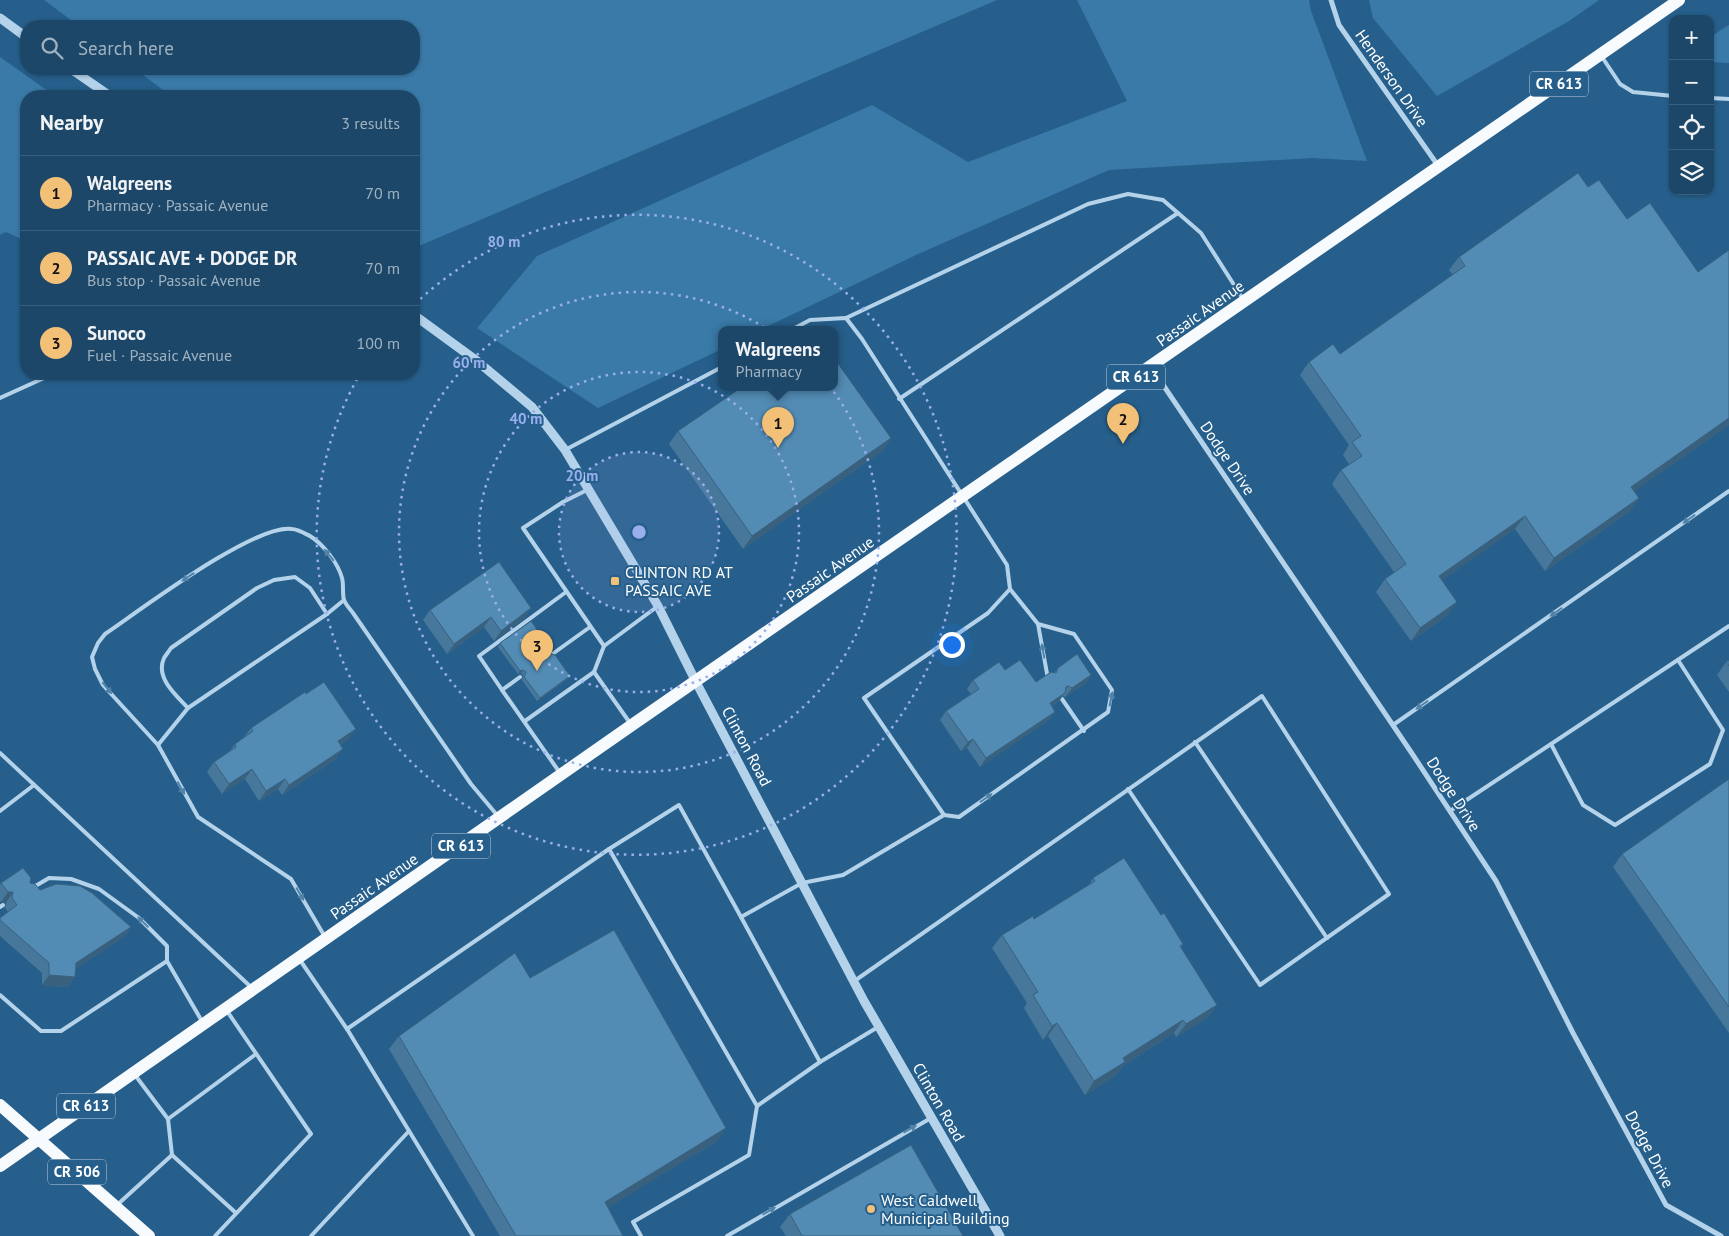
<!DOCTYPE html>
<html lang="en">
<head>
<meta charset="utf-8">
<style>
  :root { --surface:#1c4768; --page:#254e6e; --text:#f1f3f6; --muted:#a0b2c0; --line:#3a5f7c; --accent:#f3c078 }
  body { margin:0; font-family:"PT Sans",sans-serif; background:var(--page); color:var(--text) }
  .controls { position:absolute; right:15px; top:15px; display:grid; overflow:hidden; border-radius:10px; box-shadow:0 1px 4px #0004 }
  .controls button { width:45px; height:45px; display:grid; place-items:center; padding:0; border:0; border-bottom:1px solid var(--line); background:var(--surface); color:var(--text); font:25px sans-serif }
  .you { position:absolute; left:951px; top:644px; width:18px; height:18px; margin:-12px; border:4px solid #fff; border-radius:50%; background:#1a73e8; box-shadow:0 0 0 8px #1a73e833 }
  .badge { display:grid; place-items:center; width:32px; height:32px; border-radius:50%; background:var(--accent); color:#111; font-size:16px; font-weight:700 }
  .pin { position:absolute; translate:-50% -41px; filter:drop-shadow(0 1px 2px #0008) }
  .pin::after { content:''; position:absolute; top:26px; width:18px; height:15px; background:inherit; clip-path:polygon(0 0,100% 0,50% 100%) }
  .popup { position:absolute; left:718px; top:326px; width:120px; height:65px; box-sizing:border-box; display:grid; place-content:center; border-radius:10px; background:var(--surface); filter:drop-shadow(0 1px 4px #0005); font-size:16px; white-space:nowrap; color:var(--muted) }
  .popup b { font-size:19px; color:var(--text) }
  .popup::after { content:''; position:absolute; left:50%; top:100%; margin-left:-10px; border:10px solid transparent; border-top-color:var(--surface) }
  .list { margin:0; padding:0; list-style:none }
  h2 { display:flex; justify-content:space-between; align-items:center; height:65px; margin:0; padding:0 20px; font-size:21px }
  h2 small { font-size:16px; font-weight:400; color:var(--muted) }
  .list li { display:grid; grid-template-columns:32px 1fr auto; gap:15px; align-items:center; box-sizing:border-box; height:75px; padding:0 20px; border-top:1px solid var(--line) }
  .list b { display:block; font-size:19px; white-space:nowrap }
  .list p { margin:0; font-size:16px; white-space:nowrap; color:var(--muted) }
  .list em { font-size:16px; font-style:normal; color:var(--muted) }
  .icon { flex:none; width:28px; height:28px; fill:none; stroke:currentColor; stroke-width:2; stroke-linecap:round; stroke-linejoin:round }
  .map { position:relative; flex:none; width:1729px; height:1236px; overflow:hidden }
  .search { position:absolute; background:var(--surface); box-shadow:0 1px 4px #0004; left:20px; top:20px; width:400px; height:55px; display:flex; align-items:center; gap:12px; box-sizing:border-box; padding:0 18px; border-radius:20px; color:var(--muted); font-size:19px }
  .panel { position:absolute; background:var(--surface); box-shadow:0 1px 4px #0004; left:20px; top:90px; width:400px; height:290px; border-radius:20px }
  .map>svg:first-child { display:block }
  .green { fill:#3a7aa8 }
  .lines { fill:none; stroke-linecap:round; stroke-linejoin:round }
  .service { stroke:#b4d3ea; stroke-width:4 }
  .minor { stroke:#b4d3ea; stroke-width:5 }
  .tertiary { stroke:#b4d3ea; stroke-width:9 }
  .primary { stroke:#f8fbfe; stroke-width:12 }
  .wall { fill:#47789b }
  .shaded-wall { fill:#39617e }
  .building { fill:#528bb4; stroke:#39617e }
  .oneway { fill:#5182a8 }
  .ring { fill:none; stroke:#99afed; stroke-width:2.5; stroke-dasharray:2.5 5 }
  .poi-dot { fill:#f3c078; stroke:#265f8b; stroke-width:2 }
  .labels { text-anchor:middle; stroke-width:4; stroke-linejoin:round; paint-order:stroke }
  .shield { fill:#265f8b; stroke:#becfdc; stroke-width:1 }
  .shield-label { font-size:15px; font-weight:bold; fill:#fff }
  .street-label { font-size:16px; fill:#fff; stroke:#265f8b }
  .poi-label { font-size:16px; fill:#fff; stroke:#265f8b; text-anchor:start }
  .centre { fill:#99afed; stroke:#265f8b; stroke-width:2.5 }
  .ring-label { font-size:15px; text-anchor:middle; font-weight:bold; fill:#99afed; stroke:#265f8b; stroke-width:4; stroke-linejoin:round; paint-order:stroke }
</style>
</head>
<body>
<div class="map">
<svg width="1729" height="1236" viewBox="0 0 1729 1236">
  <rect width="100%" height="100%" fill="#265f8b"/>
  <g class="green">
    <path d="M44,0H997L414,248V96H171L135,69H414V26H79Z"/>
    <path d="M1077,0H1309L1311,11L1367,161L1312,158L1109,170L916,255L762,329H722V349L598,408L477,328L537,256L872,105L968,162L1127,101Z"/>
    <path d="M1369,0H1599L1569,21L1437,96L1373,18Z"/>
    <path d="M1729,25V63L1710,62V37Z"/>
    <path d="M0,57L55,96H26V241L6,232L0,235Z"/>
  </g>
  <g class="lines">
    <g class="service">
      <path d="M1602,57L1620,84L1633,92L1673,96"/>
      <path d="M1710,98L1729,99"/>
      <path d="M846,318L1088,204L1128,194L1163,200L1201,233L1243,299"/>
      <path d="M0,398L53,374"/>
      <path d="M899,399L1178,213"/>
      <path d="M565,450L722,367"/>
      <path d="M587,490L563,502L523,528L604,646L658,606"/>
      <path d="M1038,624L1048,679"/>
      <path d="M551,655L590,627"/>
      <path d="M594,672L630,723"/>
      <path d="M520,677L502,690L560,773"/>
      <path d="M502,690L479,656L566,592"/>
      <path d="M1062,699L1084,731"/>
      <path d="M188,708C176,695 155,678 164,658C166,655 169,651 171,648L257,588L274,580L295,577L310,588L327,614"/>
      <path d="M525,721L594,672L604,646"/>
      <path d="M1393,725L1729,491"/>
      <path d="M1195,742L1327,938"/>
      <path d="M1551,744L1583,805L1615,825L1710,764L1723,730L1678,660"/>
      <path d="M158,745L188,708L327,614L344,600"/>
      <path d="M0,753L252,988"/>
      <path d="M0,811L34,785"/>
      <path d="M1450,811L1729,626"/>
      <path d="M944,815L959,817L1108,712L1112,690L1074,634L1038,624L1010,589"/>
      <path d="M32,888L49,878L71,879L99,889L139,918L167,946V961"/>
      <path d="M0,907L3,905"/>
      <path d="M741,917L820,1062L878,1027"/>
      <path d="M325,937L291,879L198,817L158,745L103,685L95,669L92,657L98,643L105,634C139,611 255,523 292,529C297,529 306,534 310,536C323,544 338,563 342,578C344,585 342,593 344,600C346,605 350,609 353,613L471,784L497,815"/>
      <path d="M300,960L347,1029L609,849"/>
      <path d="M853,982L1262,696L1389,894L1260,985L1128,789"/>
      <path d="M0,995L41,1031H61L167,961L203,1023"/>
      <path d="M347,1029L473,1236"/>
      <path d="M135,1075L168,1119L172,1155L236,1213"/>
      <path d="M757,1106L820,1062"/>
      <path d="M168,1119L256,1054"/>
      <path d="M117,1205L172,1155"/>
      <path d="M215,1236L311,1134L227,1011"/>
      <path d="M311,1236L409,1131"/>
      <path d="M641,1236L633,1222L749,1155L757,1106L609,849L679,805L741,917L802,883L843,875L944,815L864,698L988,613L1010,589L1007,565L862,339L846,318L810,320L793,329"/>
      <path d="M727,1236L931,1118"/>
    </g>
    <g class="minor">
      <path d="M1331,0L1339,25L1439,167"/>
      <path d="M1151,367L1411,752L1496,881L1573,1033L1666,1205L1721,1236"/>
    </g>
    <g class="tertiary">
      <path d="M0,18L26,37"/>
      <path d="M71,69L110,96"/>
      <path d="M414,315L477,361L532,407L565,450L658,606L696,682L864,1001L1000,1236"/>
    </g>
    <g class="primary">
      <path d="M0,1105L149,1236"/>
      <path d="M0,1166L632,725L1679,0"/>
    </g>
  </g>
  <g class="wall">
    <path d="M1588,187L1627,219L1698,272L1729,250V425L1634,491L1639,498L1630,511L1545,571L1515,529L1442,580L1448,615L1411,641L1376,592L1385,579L1394,572L1332,484L1341,470L1349,464L1343,455L1349,445L1300,375L1309,362L1340,354L1453,275L1449,270L1459,257Z"/>
    <path d="M678,431L891,438L882,451L743,549L669,444Z"/>
    <path d="M531,608L524,618L494,641L484,627L447,654L423,620L430,610Z"/>
    <path d="M500,643L551,654L570,676L568,679L537,701L522,680L523,675L521,673L518,674L498,647Z"/>
    <path d="M1729,660V692L1717,675L1726,662Z"/>
    <path d="M1058,668L1091,675L1085,684L1065,697L1063,696L1059,701L1052,706L1055,712L1049,720L980,767L967,748L961,751L940,720L946,711L971,694L967,689L973,680L1005,670L1036,682L1054,673Z"/>
    <path d="M251,728L349,739L340,745L336,759L282,795L278,789L259,801L245,779L222,794L207,772L214,762L229,752L235,744L244,737Z"/>
    <path d="M1729,779V1033L1613,867L1622,854Z"/>
    <path d="M1093,878L1161,915L1183,944L1181,948L1217,1005L1207,1018L1176,1037L1174,1033L1123,1066L1116,1075L1085,1095L1048,1036L1043,1040L1024,1008L1027,1003L992,948L1002,935L1034,919L1088,886Z"/>
    <path d="M1,883H30L40,890L131,927L124,937L75,969V977L68,987L42,985V973L0,936V918L8,912L5,908L6,903L1,902L0,901V885Z"/>
    <path d="M530,978L717,1141L608,1207L623,1236H500L389,1049L399,1036Z"/>
    <path d="M790,1214L963,1236H786L780,1227Z"/>
  </g>
  <g class="shaded-wall">
    <path d="M1729,418V425L1622,500L1631,487Z"/>
    <path d="M891,438L882,451L743,549L752,536Z"/>
    <path d="M1639,498L1630,511L1545,571L1554,558Z"/>
    <path d="M1525,516L1515,529L1430,589L1439,576Z"/>
    <path d="M1457,602L1448,615L1411,641L1420,628Z"/>
    <path d="M531,608L524,618L494,641L501,631Z"/>
    <path d="M491,617L484,627L447,654L454,644Z"/>
    <path d="M523,670L521,673L518,674L520,671Z"/>
    <path d="M1091,675L1085,684L1065,697L1072,688Z"/>
    <path d="M570,676L568,679L537,701L540,698Z"/>
    <path d="M1068,686L1059,701L1043,712L1050,703L1066,687Z"/>
    <path d="M1055,712L1049,720L980,767L986,758Z"/>
    <path d="M356,729L349,739L330,751L338,741Z"/>
    <path d="M973,739L967,748L961,751L968,742Z"/>
    <path d="M343,749L336,759L282,795L289,785Z"/>
    <path d="M252,769L245,779L222,794L229,784Z"/>
    <path d="M285,779L278,789L259,801L266,791Z"/>
    <path d="M8,892H13L6,903L1,902Z"/>
    <path d="M131,927L124,937L69,973L76,963Z"/>
    <path d="M49,975L75,977L68,987L42,985Z"/>
    <path d="M1217,1005L1207,1018L1176,1037L1186,1024Z"/>
    <path d="M1183,1020L1174,1033L1123,1066L1116,1075L1085,1095L1094,1081L1123,1058Z"/>
    <path d="M1057,1023L1048,1036L1043,1040L1052,1026Z"/>
    <path d="M726,1128L717,1141L596,1215L605,1202Z"/>
  </g>
  <g class="building">
    <path d="M1578,173L1588,187L1599,180L1627,219L1650,203L1698,272L1729,250V418L1631,487L1639,498L1554,558L1525,516L1439,576L1457,602L1420,628L1385,579L1406,564L1341,470L1362,456L1352,442L1361,436L1309,362L1333,344L1340,354L1465,266L1459,257Z"/>
    <path d="M834,358L891,438L752,536L678,431L742,387H834Z"/>
    <path d="M499,562L531,608L501,631L491,617L454,644L430,610Z"/>
    <path d="M531,621L551,649V654L555,655L570,676L540,698L524,677L526,672L523,670L520,671L500,643Z"/>
    <path d="M1077,654L1091,675L1072,688L1068,686L1066,687L1065,693L1050,703L1055,712L986,758L973,739L968,742L946,711L979,689L973,680L999,662L1005,670L1020,660L1036,682L1051,672L1056,673L1058,668Z"/>
    <path d="M1729,660V666L1726,662Z"/>
    <path d="M324,682L356,729L338,741L343,749L289,785L285,779L266,791L252,769L229,784L214,762L236,747L235,744L253,731L251,728L305,692L306,694Z"/>
    <path d="M1729,779V1007L1622,854Z"/>
    <path d="M1124,858L1161,915L1164,913L1183,944L1180,946L1217,1005L1186,1024L1183,1020L1123,1058L1125,1062L1094,1081L1057,1023L1052,1026L1033,995L1038,992L1002,935L1033,916L1034,919L1095,881L1093,878Z"/>
    <path d="M23,868L31,878L30,883L35,884L40,890L56,884L80,886L92,893L131,927L76,963L75,977L49,975V963L0,920V918L17,905L12,898L13,892H8L1,883Z"/>
    <path d="M614,930L726,1128L605,1202L623,1236H516L399,1036L515,953L530,978Z"/>
    <path d="M911,1145L963,1236H802L790,1214Z"/>
  </g>
  <defs><path id="oneway-solid" d="M-6-.8H1V-3.2L6.5 0L1 3.2V.8H-6Z" transform="scale(1.25)"/></defs>
  <g class="oneway">
    <use href="#oneway-solid" transform="translate(1689 519) rotate(145)"/>
    <use href="#oneway-solid" transform="translate(329 555) rotate(-130)"/>
    <use href="#oneway-solid" transform="translate(188 577) rotate(146)"/>
    <use href="#oneway-solid" transform="translate(1556 612) rotate(145)"/>
    <use href="#oneway-solid" transform="translate(1043 651) rotate(-100)"/>
    <use href="#oneway-solid" transform="translate(107 688) rotate(51)"/>
    <use href="#oneway-solid" transform="translate(1111 699) rotate(-79)"/>
    <use href="#oneway-solid" transform="translate(1422 705) rotate(145)"/>
    <use href="#oneway-solid" transform="translate(181 788) rotate(61)"/>
    <use href="#oneway-solid" transform="translate(986 798) rotate(-35)"/>
    <use href="#oneway-solid" transform="translate(300 894) rotate(60)"/>
    <use href="#oneway-solid" transform="translate(143 922) rotate(-136)"/>
    <use href="#oneway-solid" transform="translate(910 1129) rotate(-30)"/>
    <use href="#oneway-solid" transform="translate(769 1211) rotate(-30)"/>
  </g>
  <circle cx="639" cy="532" r="80" fill="#99afed" fill-opacity=".12"/>
  <g class="ring">
    <circle cx="639" cy="532" r="80"/>
    <circle cx="639" cy="532" r="160"/>
    <circle cx="639" cy="532" r="240"/>
    <path d="M415 304A320 320 0 1 1 360 374"/>
  </g>
  <g class="poi-dot">
    <rect x="610" y="576" width="10" height="10" rx="2.5"/>
    <circle cx="871" cy="1209" r="5"/>
  </g>
  <g class="labels">
    <g class="shield">
      <rect x="1530" y="71.5" width="58" height="25" rx="4"/>
      <rect x="1107" y="364.5" width="58" height="25" rx="4"/>
      <rect x="432" y="833.5" width="58" height="25" rx="4"/>
      <rect x="57" y="1093.5" width="58" height="25" rx="4"/>
      <rect x="48" y="1159.5" width="58" height="25" rx="4"/>
    </g>
    <g class="shield-label">
      <text x="1559" y="89">CR 613</text>
      <text x="1136" y="382">CR 613</text>
      <text x="461" y="851">CR 613</text>
      <text x="86" y="1111">CR 613</text>
      <text x="77" y="1177">CR 506</text>
    </g>
    <g class="street-label">
      <text transform="translate(1392 78) rotate(55)" y="6">Henderson Drive</text>
      <text transform="translate(1200 313) rotate(-35)" y="6">Passaic Avenue</text>
      <text transform="translate(1228 458) rotate(56)" y="6">Dodge Drive</text>
      <text transform="translate(830 569) rotate(-35)" y="6">Passaic Avenue</text>
      <text transform="translate(747 746) rotate(62)" y="6">Clinton Road</text>
      <text transform="translate(1454 794) rotate(57)" y="6">Dodge Drive</text>
      <text transform="translate(374 886) rotate(-35)" y="6">Passaic Avenue</text>
      <text transform="translate(939 1102) rotate(60)" y="6">Clinton Road</text>
      <text transform="translate(1650 1149) rotate(62)" y="6">Dodge Drive</text>
    </g>
    <g class="poi-label">
      <text x="625" y="578">CLINTON RD AT<tspan x="625" dy="18">PASSAIC AVE</tspan></text>
      <text x="881" y="1206">West Caldwell<tspan x="881" dy="18">Municipal Building</tspan></text>
    </g>
  </g>
  <circle cx="639" cy="532" r="8" class="centre"/>
  <g class="ring-label">
    <text x="504" y="247">80 m</text>
    <text x="469" y="368">60 m</text>
    <text x="526" y="424">40 m</text>
    <text x="582" y="481">20 m</text>
  </g>
</svg>
<div class="controls">
<button>+</button>
<button>−</button>
<button><svg class="icon" aria-label="locate" viewBox="0 0 24 24"><circle cx="12" cy="12" r="6"/><path d="M12 2v4M12 18v4M2 12h4M18 12h4"/></svg></button>
<button><svg class="icon" aria-label="layers" viewBox="0 0 24 24"><path d="M12 4l9 5-9 5-9-5zM3 14l9 5 9-5"/></svg></button>
</div>
<div class="you"></div>
<div class="pin badge" style="left:778px;top:448px">1</div>
<div class="popup"><b>Walgreens</b>Pharmacy</div>
<div class="pin badge" style="left:1123px;top:444px">2</div>
<div class="pin badge" style="left:537px;top:671px">3</div>
<div class="search"><svg class="icon" aria-label="search" viewBox="0 0 24 24"><circle cx="10" cy="10" r="6"/><path d="M15 15l6 6"/></svg>Search here</div>
<section class="panel">
<h2>Nearby<small>3 results</small></h2>
<ul class="list">
<li><span class="badge">1</span><div><b>Walgreens</b><p>Pharmacy · Passaic Avenue</p></div><em>70 m</em></li>
<li><span class="badge">2</span><div><b>PASSAIC AVE + DODGE DR</b><p>Bus stop · Passaic Avenue</p></div><em>70 m</em></li>
<li><span class="badge">3</span><div><b>Sunoco</b><p>Fuel · Passaic Avenue</p></div><em>100 m</em></li>
</ul>
</section>
</div>
</body>
</html>
